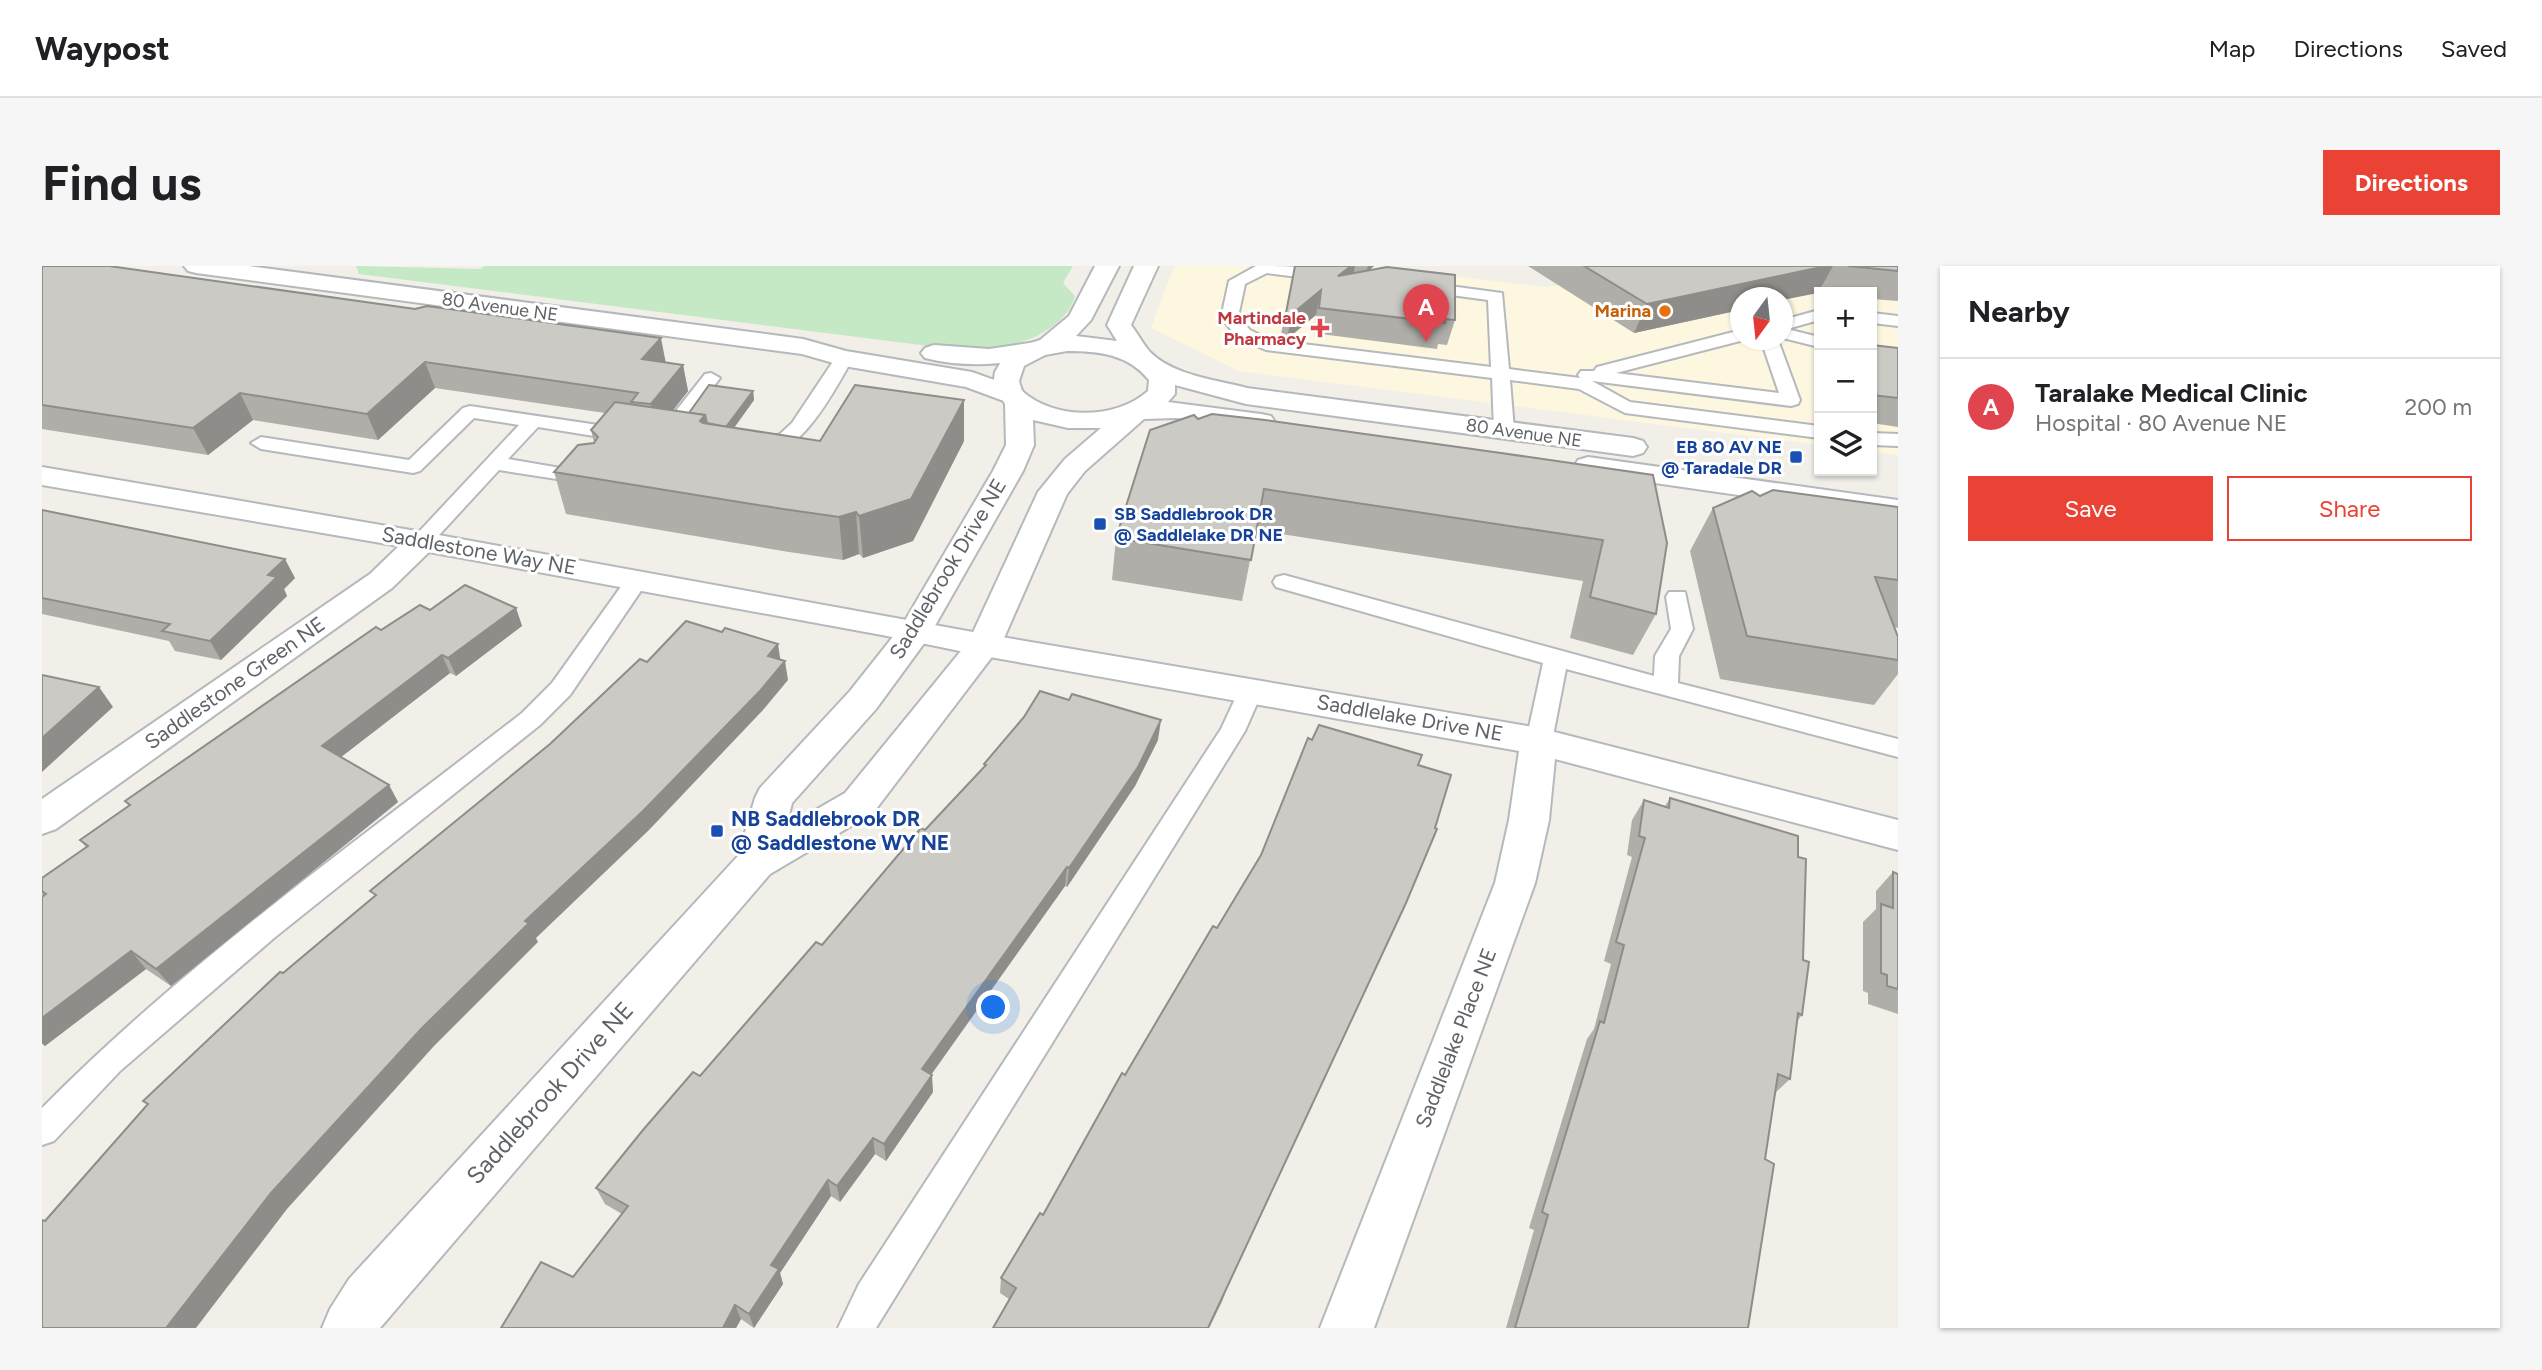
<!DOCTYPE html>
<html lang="en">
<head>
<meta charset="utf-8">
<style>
  :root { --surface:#fff; --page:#f6f6f6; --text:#202124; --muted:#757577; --line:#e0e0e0; --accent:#ea4335 }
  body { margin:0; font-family:Figtree,sans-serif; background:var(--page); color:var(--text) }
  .controls { position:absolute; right:21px; top:21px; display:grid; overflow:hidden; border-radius:0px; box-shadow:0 2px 5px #0004 }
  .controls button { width:63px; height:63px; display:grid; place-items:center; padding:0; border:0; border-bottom:2px solid var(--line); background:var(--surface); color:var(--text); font:35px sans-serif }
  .compass { position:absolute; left:1688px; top:21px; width:63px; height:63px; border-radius:50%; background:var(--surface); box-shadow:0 2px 5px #0004; rotate:195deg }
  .you { position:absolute; left:952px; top:742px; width:24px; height:24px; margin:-18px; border:5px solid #fff; border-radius:50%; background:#1a73e8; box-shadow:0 0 0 10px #1a73e833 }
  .badge { display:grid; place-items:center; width:46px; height:46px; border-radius:50%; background:var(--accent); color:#fff; font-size:23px; font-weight:700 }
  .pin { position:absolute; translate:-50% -58px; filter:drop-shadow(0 2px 4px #0008) }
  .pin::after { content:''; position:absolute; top:37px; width:24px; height:21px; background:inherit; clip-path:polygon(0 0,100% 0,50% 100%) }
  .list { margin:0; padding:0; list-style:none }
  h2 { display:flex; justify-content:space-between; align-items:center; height:91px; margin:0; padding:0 28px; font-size:30px }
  h2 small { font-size:23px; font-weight:400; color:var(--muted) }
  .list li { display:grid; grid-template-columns:46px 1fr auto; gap:21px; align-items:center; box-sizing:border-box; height:98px; padding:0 28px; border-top:2px solid var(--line) }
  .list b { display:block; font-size:26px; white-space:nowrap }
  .list p { margin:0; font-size:23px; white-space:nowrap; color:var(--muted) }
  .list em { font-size:23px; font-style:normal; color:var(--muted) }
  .actions { display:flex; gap:14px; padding:21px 28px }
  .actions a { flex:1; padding:16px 0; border:2px solid var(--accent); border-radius:0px; text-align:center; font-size:24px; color:var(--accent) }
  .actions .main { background:var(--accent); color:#fff }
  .icon { flex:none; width:38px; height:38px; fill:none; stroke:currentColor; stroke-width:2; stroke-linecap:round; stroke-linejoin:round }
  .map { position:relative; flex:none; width:1856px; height:1062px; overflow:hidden; border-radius:0px }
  header { display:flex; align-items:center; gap:42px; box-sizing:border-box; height:98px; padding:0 35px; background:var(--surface); border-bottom:2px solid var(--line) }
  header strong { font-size:33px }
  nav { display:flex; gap:38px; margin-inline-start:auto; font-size:24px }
  .intro { display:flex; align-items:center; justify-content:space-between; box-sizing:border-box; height:168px; padding:0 42px }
  h1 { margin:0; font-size:49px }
  .button { padding:18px 32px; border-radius:0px; background:var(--accent); color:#fff; font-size:24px; font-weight:700 }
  main { display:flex; gap:42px; padding:0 42px }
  aside { flex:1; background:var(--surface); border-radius:0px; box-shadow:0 2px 5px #0004 }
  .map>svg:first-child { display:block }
  .commercial { fill:#fef7e0; fill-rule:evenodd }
  .green { fill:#c5e8c5 }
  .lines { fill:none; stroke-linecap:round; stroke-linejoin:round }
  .service-casing { stroke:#b5b8bc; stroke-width:4 }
  .minor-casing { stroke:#b5b8bc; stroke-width:4 }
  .tertiary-casing { stroke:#b5b8bc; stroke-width:4 }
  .service { fill:#fff; fill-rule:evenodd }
  .minor { fill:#fff; fill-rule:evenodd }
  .tertiary { fill:#fff; fill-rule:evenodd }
  .wall { fill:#afaea9 }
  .shaded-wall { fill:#8f8d8a }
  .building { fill:#cccac5; stroke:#8f8d8a; stroke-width:2 }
  .food-dot { fill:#e8710a; stroke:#fff; stroke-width:2.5 }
  .health-dot { fill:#e0444e; stroke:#fff; stroke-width:2.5 }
  .transit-dot { fill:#1a4fb4; stroke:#fff; stroke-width:2.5 }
  .labels { text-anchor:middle; stroke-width:6; stroke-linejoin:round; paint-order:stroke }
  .far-street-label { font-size:18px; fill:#5f6368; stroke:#fff }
  .far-food-label { font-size:18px; font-weight:bold; fill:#c56008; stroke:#fff; text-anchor:end }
  .far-health-label { font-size:18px; font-weight:bold; fill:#be3a42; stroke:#fff; text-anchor:end }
  .far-transit-label { font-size:18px; font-weight:bold; fill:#164399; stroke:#fff; text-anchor:end }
  .street-label { font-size:21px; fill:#5f6368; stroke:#fff }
  .transit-label { font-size:21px; font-weight:bold; fill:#164399; stroke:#fff; text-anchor:start }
  .near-street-label { font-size:24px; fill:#5f6368; stroke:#fff }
</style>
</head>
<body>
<header>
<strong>Waypost</strong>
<nav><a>Map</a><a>Directions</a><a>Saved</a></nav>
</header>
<div class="intro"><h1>Find us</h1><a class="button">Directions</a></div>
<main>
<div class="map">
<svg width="1856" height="1062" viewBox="0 0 1856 1062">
  <rect width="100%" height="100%" fill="#f1efe8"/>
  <path class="commercial" d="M1132,0H1326L1504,21L1618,0H1856V189L1830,186V26H1777V179L1197,105L1109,62ZM1699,32H1741V74H1699Z"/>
  <path class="green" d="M314,0L438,3L442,0H1031L1021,17L1033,30C1024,65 972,83 939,84C919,84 898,81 879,79L317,8Z"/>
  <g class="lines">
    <g class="service-casing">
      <g id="service">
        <path d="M1214,0C1233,0 1283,0 1296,10L1288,15L1225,7L1203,18L1196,51L1208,64L1228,74L1449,101L1446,34L1372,24L1370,21L1372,18L1378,16L1460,27L1467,103L1538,112L1536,109L1539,105H1552L1555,101L1699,64V74H1702L1574,107L1737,127L1719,74H1736L1758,134L1756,138L1749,140L1550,115L1588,136L1777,160V172L1583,147L1537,123L1468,114L1472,164L1469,168H1455L1452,164L1450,112L1224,84L1196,72L1179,52L1187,15Z"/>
        <path d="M1777,44V54L1745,63L1777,71V81L1741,72V54Z"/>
        <path d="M1830,47L1856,50V60L1830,57Z"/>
        <path d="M802,87L811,92C793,123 756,199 711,188L708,184L711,180L738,168L750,157L796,88Z"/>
        <path d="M669,107L678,112L629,177H615L612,173L615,169L663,108Z"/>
        <path d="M428,140L583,163L593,169L583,175L496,161L466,193L554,208L557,212L554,216L547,218L457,204L387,280H373L369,275L373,270L477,159L432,152L378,205L371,207L219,183L209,177L219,171L367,194L421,142Z"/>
        <path d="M1830,167L1856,168V180L1830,179Z"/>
        <path d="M596,306L604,308L607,313L528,429L498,459L232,672L78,805L12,875L0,879V842C145,695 317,574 480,447L510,417L588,308Z"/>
        <path d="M1242,309L1612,410L1613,390L1629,363L1624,331L1627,326H1643L1651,363L1637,390L1636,417L1856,473V491L1524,403L1510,475L1506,481L1497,484L1488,481L1484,475L1501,397L1234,321L1231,316L1234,311Z"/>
        <path d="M1209,416L1218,418L1221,424L1203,465L834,1062H796L817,1018L1179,463L1200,418Z"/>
      </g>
    </g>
    <g class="minor-casing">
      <g id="minor">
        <path d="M142,0H207L761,73L804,85L930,106L980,124L983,130L980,136L970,138L924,121L802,100L760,88L154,7L146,5Z"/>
        <path d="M994,76L1003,79L1007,84L1003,89C965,99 922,102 883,92L879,87L883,82L892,79L947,83Z"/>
        <path d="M0,201L380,266L942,368L1497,462L1856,554V584L1513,493L1507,554L1493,617L1332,1062H1278L1453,617L1467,554L1477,485L942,390L840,369L387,286L350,322L14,563L0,568V533L328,308L357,280L0,219Z"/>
      </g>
    </g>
    <g class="tertiary-casing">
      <g id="tertiary">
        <path d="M1053,0H1077L1049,54L1034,70L1075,75L1065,59L1092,0H1116L1089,59C1096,68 1101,78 1108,86C1130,109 1175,114 1205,122L1591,172L1601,175L1605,181L1601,187L1591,190L1204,138L1133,119V128L1126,136L1219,148L1229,150L1233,156L1229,162L1219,164L1134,152L1102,153L1043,205L1025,228L959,379L831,547L728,608L338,1062H280L288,1043L307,1013L696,590L713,532L718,522L808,425L861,358L951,205L964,179L963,138L951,119L953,106L963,89L977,81L998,74L1027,50ZM1025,85C1057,85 1086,88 1107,114L1106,125C1074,154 1012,154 980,125L977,115L982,100L1003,89ZM991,154L1026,162H1059L1023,193L996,226L927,375L803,527L744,561L750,537L834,443L886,372L981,205L992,179Z"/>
        <path d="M1546,191L1856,234V252L1536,206L1532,200L1536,194Z"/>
      </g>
    </g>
    <use href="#service" class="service"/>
    <use href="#minor" class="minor"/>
    <use href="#tertiary" class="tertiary"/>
  </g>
  <g class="wall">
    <path d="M0,0L641,99L646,125L631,144L647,147L711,125L712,134L692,162L778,175L922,134V175L871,275L821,292L817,288L801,294L747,286L524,248L512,206L552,177L549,164L563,147L393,122L336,174L211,154L166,189L0,163Z"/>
    <path d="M1253,0H1332L1327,4L1413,54L1405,79L1396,78L1395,83L1271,67L1274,49L1245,73H1238Z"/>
    <path d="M1486,0H1856V35L1830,33V26H1777L1740,34L1698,32V44L1592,67Z"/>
    <path d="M1830,79L1856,82V161L1830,157Z"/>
    <path d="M1156,153L1611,209L1614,348L1591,389L1528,372L1541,315L1214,264L1200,335L1070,314L1074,272Z"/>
    <path d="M1718,230L1856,241V362L1852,361L1856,371V408L1832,439L1678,413L1648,285L1671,242Z"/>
    <path d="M0,244L253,312L242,323L245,330L179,394L133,385L127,375L0,348Z"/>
    <path d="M474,342L480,360L414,410L408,407L299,491L347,519L356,536L129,720L104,703L3,780L0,778V631L1,630L0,629V612L44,581L38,574L87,540L83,535L339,364L388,344Z"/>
    <path d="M1116,474L1093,520L1025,621L1023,620L889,809L891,826L844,895L833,888L798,936L789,930L738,1007L741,1018L712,1062L699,1053L694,1062H459L531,1011L580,948L563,938L554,922L780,679L883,564L942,501V498Z"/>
    <path d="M1376,499L1180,1036L1167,1062H951L967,1033L958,1027L959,1012L1001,949L1083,809L1175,662Z"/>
    <path d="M1628,532L1756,591L1760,749L1756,754L1748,813L1733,827L1723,893L1706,1062H1464L1492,964L1487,962L1545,773L1552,763L1569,698L1562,695L1590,591L1585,589L1590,554L1602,534L1623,540Z"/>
    <path d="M1851,606L1856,608V748L1826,738V727L1821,725V656L1834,643V625Z"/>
  </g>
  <g class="shaded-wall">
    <path d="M1309,0H1313L1309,20L1296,10Z"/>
    <path d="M1326,0H1332L1324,7Z"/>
    <path d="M1784,0H1791L1776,27L1740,34V32H1698V44L1592,67L1605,38Z"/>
    <path d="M1279,24L1274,49L1245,73L1250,48Z"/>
    <path d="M619,72L624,98L600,93Z"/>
    <path d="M383,96L393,122L336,174L325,148Z"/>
    <path d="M641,99L646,125L615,165L609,138Z"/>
    <path d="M711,125L712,134L681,177L679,167Z"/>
    <path d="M198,127L211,154L166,189L151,162Z"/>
    <path d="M922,134V175L871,275L821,292L817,250Z"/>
    <path d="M663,149L671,190L658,155Z"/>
    <path d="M814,246L817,288L801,294L797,251Z"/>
    <path d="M243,293L253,312L242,323L245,330L179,394L168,375L226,309Z"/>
    <path d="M474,342L480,360L414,410L406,392Z"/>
    <path d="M736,378L739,398L726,390Z"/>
    <path d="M400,389L408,407L290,498L280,480Z"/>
    <path d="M743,395L746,414L721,444L607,564L494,672L496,676L392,780L245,943L154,1062H124L229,927L380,762L483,655Z"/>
    <path d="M57,421L71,441L0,506V472Z"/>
    <path d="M1119,454L1116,474L1093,520L1025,621L1027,602Z"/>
    <path d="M347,519L356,536L129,720L114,703Z"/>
    <path d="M1025,601L1023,620L881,820L880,803Z"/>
    <path d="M89,685L104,703L3,780L0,777V752Z"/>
    <path d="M890,809L891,826L844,895L842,878Z"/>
    <path d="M831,872L833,888L798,936L795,920Z"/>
    <path d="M786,914L789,930L738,1007L741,1018L712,1062L707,1048L729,999Z"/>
    <path d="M693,1039L699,1053L694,1062H681Z"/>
  </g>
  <g class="building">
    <path d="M0,0H67L373,43L385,40L619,72L600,93L641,99L609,138L589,136L596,127L383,96L325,148L198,127L151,162L0,139Z"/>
    <path d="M1253,0H1309L1296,10L1345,1L1413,9V54L1403,53V57L1277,42L1279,24L1250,48L1244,47Z"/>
    <path d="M1542,0H1784L1605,38Z"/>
    <path d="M1806,0H1856V5Z"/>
    <path d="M1830,79L1856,82V132L1830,129Z"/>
    <path d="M667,119L711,125L684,161L665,157L663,149L647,147Z"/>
    <path d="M813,119L922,134L869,233L817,250L814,246L797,251L741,243L512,206L536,179L552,177L556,171L549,164L573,136L663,149L658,155L661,157L778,175Z"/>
    <path d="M1170,148L1223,154L1459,187L1611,209L1625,277L1614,348L1548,331L1561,274L1222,223L1209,294L1074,272L1108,164L1152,149L1156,153Z"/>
    <path d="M1731,224L1856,241V314L1833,311L1856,371V394L1705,370L1671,242L1710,225L1718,230Z"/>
    <path d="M0,244L243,293L226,309L235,311L168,375L120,365L128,358L0,332Z"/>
    <path d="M423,319L474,342L406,392L400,389L280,480L347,519L114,703L89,685L0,752V631L4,628L0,625V612L46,580L38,574L88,539L83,535L334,361L339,364L378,339L388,344Z"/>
    <path d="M644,355L680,366L683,362L736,378L726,390L743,395L718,425L601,545L483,655L487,657L380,762L229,927L124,1062H0V954L3,955L106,838L101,835L238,706L241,707L334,629L328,625L508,478L598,393L605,396Z"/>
    <path d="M0,409L57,421L0,472Z"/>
    <path d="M998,425L1027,434L1030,428L1119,454L1096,501L1027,602L1025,601L880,803L890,809L842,878L831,872L795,920L786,914L729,999L737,1003L707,1048L693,1039L681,1062H459L499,996L531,1011L586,940L554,922L601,864L651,806L658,810L774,676L780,679L879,562L883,564L944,499L942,498L982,451Z"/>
    <path d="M1277,459L1380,489L1376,499L1409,509L1393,562L1395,563L1364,637L1166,1062H951L974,1022L959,1012L998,947L1001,949L1080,807L1083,809L1171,660L1175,662L1219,589L1266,472L1270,474Z"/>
    <path d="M1628,532L1756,570V591L1764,593L1761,694L1767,696L1760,749L1756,747L1748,813L1736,808L1723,893L1732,898L1706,1062H1473L1506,949L1500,946L1558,755L1562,757L1582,679L1574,676L1603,572L1597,570L1602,534L1627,542Z"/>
    <path d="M1851,606L1856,608V723L1845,720V709L1839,707V638L1851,642Z"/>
  </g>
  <circle class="food-dot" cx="1623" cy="45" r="7"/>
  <path class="health-dot" d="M1274.5 51.5h7v7h7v7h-7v7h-7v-7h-7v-7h7z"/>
  <g class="transit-dot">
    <rect x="1747" y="184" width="14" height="14" rx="3.5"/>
    <rect x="1051" y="251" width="14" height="14" rx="3.5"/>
    <rect x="668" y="558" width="14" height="14" rx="3.5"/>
  </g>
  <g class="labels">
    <g class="far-street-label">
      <text transform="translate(458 41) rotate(8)" y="6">80 Avenue NE</text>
      <text transform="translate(1482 167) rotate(8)" y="6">80 Avenue NE</text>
    </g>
    <g class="far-food-label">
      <text x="1609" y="51">Marina</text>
    </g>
    <g class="far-health-label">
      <text x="1264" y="58">Martindale<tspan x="1264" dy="21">Pharmacy</tspan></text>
    </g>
    <g class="far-transit-label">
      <text x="1740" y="187">EB 80 AV NE<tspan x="1740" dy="21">@ Taradale DR</tspan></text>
      <text x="1072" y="254" text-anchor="start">SB Saddlebrook DR<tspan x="1072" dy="21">@ Saddlelake DR NE</tspan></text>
    </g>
    <g class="street-label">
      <text transform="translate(437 285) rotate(10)" y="7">Saddlestone Way NE</text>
      <text transform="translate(906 303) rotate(-59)" y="7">Saddlebrook Drive NE</text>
      <text transform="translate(193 417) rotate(-35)" y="7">Saddlestone Green NE</text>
      <text transform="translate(1368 452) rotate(10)" y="7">Saddlelake Drive NE</text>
      <text transform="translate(1414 772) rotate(-69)" y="7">Saddlelake Place NE</text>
    </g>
    <g class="transit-label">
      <text x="689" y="560">NB Saddlebrook DR<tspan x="689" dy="24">@ Saddlestone WY NE</tspan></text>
    </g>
    <g class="near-street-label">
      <text transform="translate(508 827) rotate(-48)" y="8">Saddlebrook Drive NE</text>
    </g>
  </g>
</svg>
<div class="controls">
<button>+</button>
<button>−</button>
<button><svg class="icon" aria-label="layers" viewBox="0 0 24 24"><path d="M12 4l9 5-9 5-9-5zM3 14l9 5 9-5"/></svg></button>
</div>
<svg class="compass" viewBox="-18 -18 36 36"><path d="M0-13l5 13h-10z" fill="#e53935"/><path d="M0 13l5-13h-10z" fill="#757577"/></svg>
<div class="you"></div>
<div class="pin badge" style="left:1384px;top:76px;background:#e0444e">A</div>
</div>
<aside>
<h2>Nearby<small></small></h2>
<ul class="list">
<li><span class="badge" style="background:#e0444e">A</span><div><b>Taralake Medical Clinic</b><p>Hospital · 80 Avenue NE</p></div><em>200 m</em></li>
</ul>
<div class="actions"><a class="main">Save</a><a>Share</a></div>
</aside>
</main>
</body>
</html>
